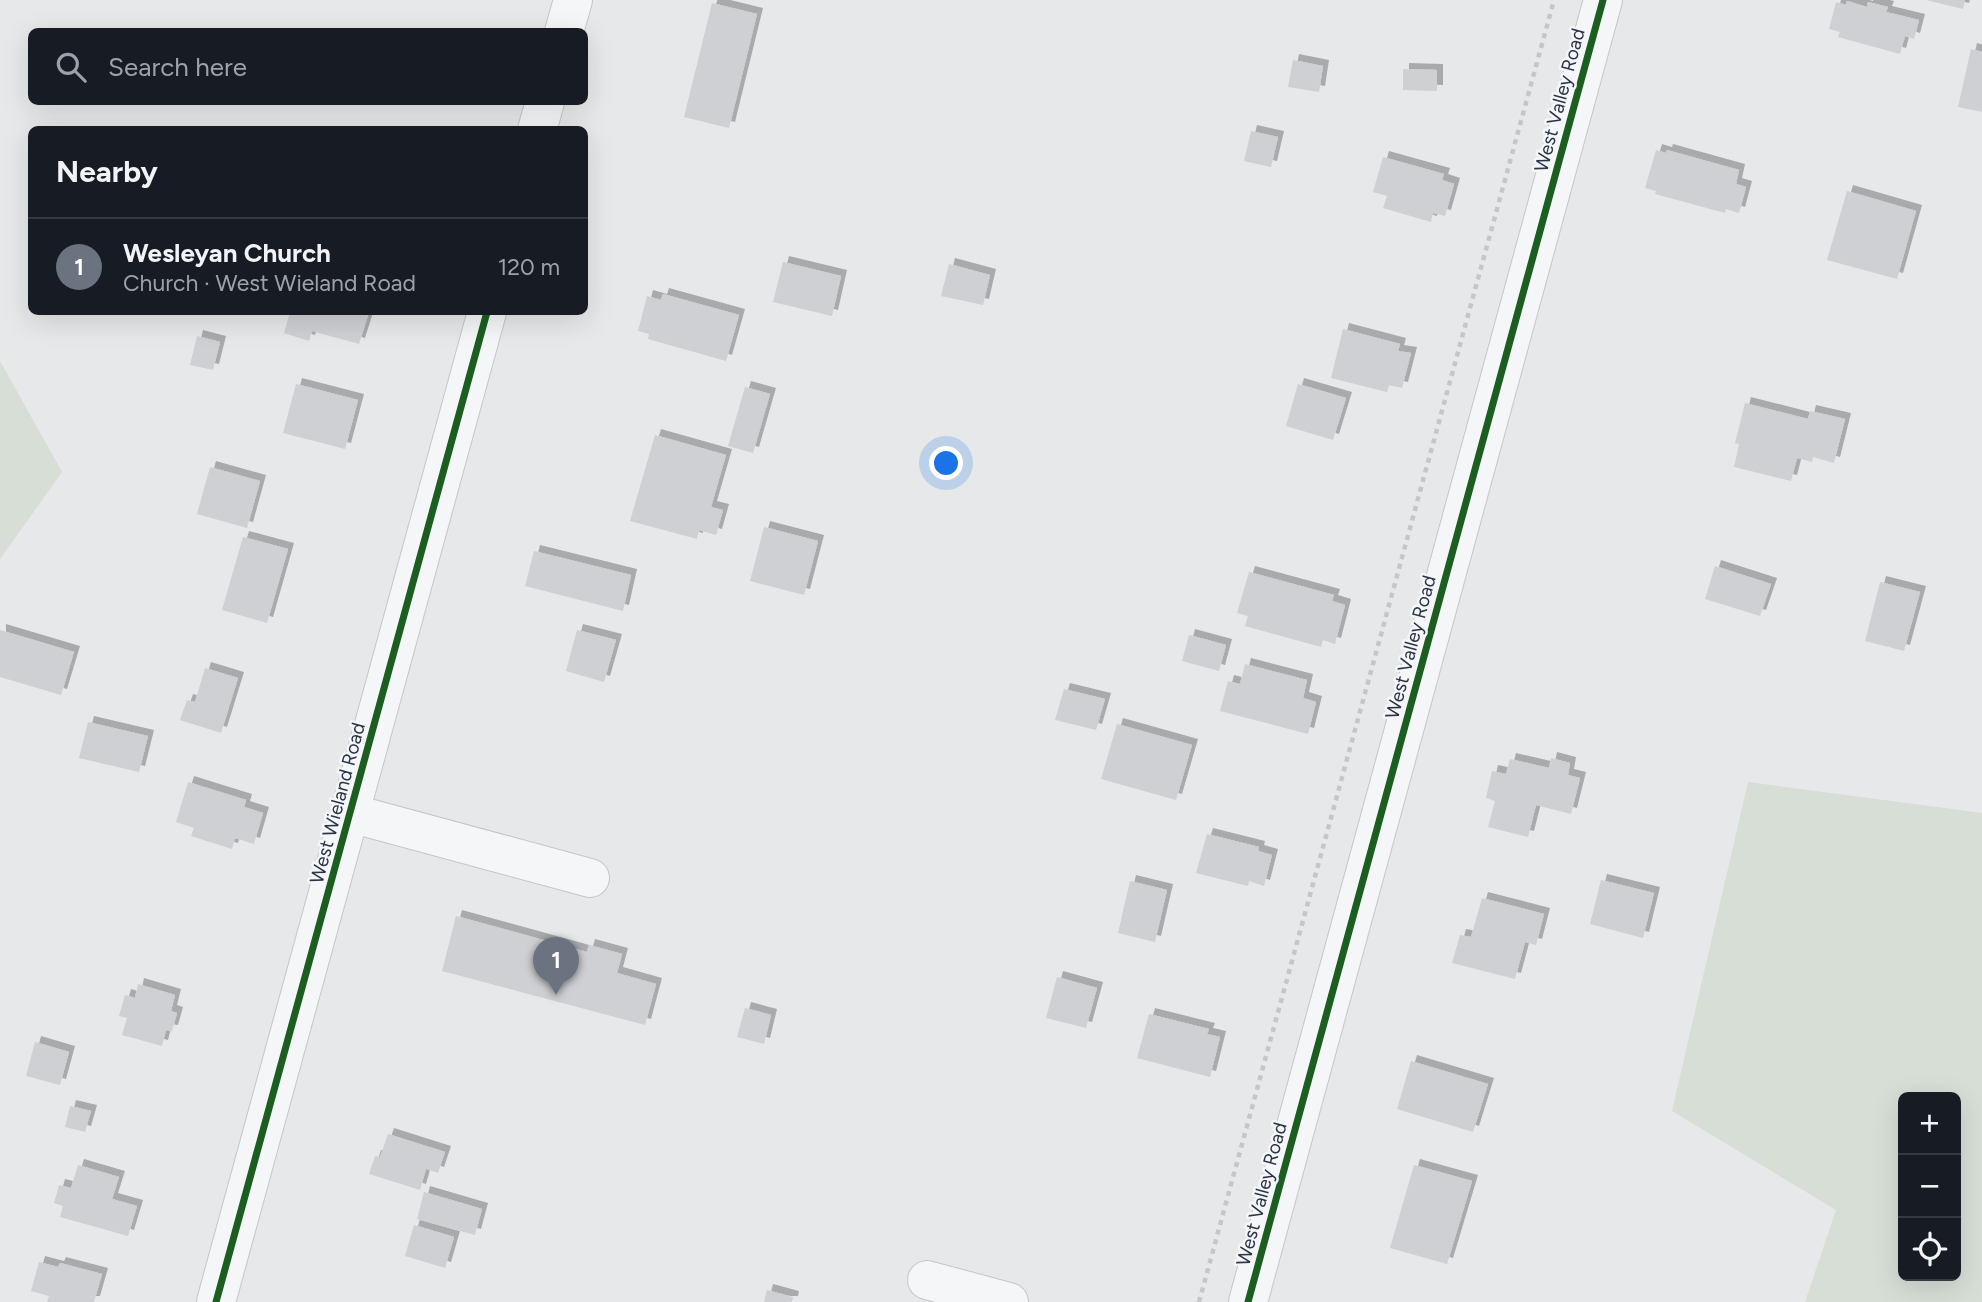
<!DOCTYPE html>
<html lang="en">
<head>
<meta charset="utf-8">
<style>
  :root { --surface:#171b24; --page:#20242c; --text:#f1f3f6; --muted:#9ea1a6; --line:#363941; --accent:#6c737f }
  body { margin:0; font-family:Figtree,sans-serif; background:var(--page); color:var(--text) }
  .controls { position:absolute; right:21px; bottom:21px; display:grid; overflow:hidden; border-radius:10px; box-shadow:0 7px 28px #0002 }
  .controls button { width:63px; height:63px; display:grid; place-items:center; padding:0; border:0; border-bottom:2px solid var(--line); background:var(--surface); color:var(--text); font:35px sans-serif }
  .you { position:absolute; left:947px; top:464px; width:24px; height:24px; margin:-18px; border:5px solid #fff; border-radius:50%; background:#1a73e8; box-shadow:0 0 0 10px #1a73e833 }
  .badge { display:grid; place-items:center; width:46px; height:46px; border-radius:50%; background:var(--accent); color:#fff; font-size:23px; font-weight:700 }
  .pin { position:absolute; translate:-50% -58px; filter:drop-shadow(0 2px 4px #0008) }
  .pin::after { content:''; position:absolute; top:37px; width:24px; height:21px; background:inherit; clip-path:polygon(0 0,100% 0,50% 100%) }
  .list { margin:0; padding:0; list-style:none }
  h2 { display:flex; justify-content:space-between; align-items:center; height:91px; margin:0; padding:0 28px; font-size:30px }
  h2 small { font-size:23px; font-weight:400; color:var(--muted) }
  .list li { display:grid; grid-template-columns:46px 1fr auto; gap:21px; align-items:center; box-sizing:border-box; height:98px; padding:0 28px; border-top:2px solid var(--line) }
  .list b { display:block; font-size:26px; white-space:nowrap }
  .list p { margin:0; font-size:23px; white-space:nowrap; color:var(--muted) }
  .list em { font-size:23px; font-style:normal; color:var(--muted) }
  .icon { flex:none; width:38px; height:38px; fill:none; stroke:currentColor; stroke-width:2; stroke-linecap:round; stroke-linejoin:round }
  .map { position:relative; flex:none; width:1982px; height:1302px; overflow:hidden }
  .search { position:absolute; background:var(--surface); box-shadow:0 7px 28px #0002; left:28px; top:28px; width:560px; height:77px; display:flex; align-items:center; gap:18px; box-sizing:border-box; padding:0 24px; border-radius:10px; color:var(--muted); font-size:26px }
  .panel { position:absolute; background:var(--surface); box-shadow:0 7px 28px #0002; left:28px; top:126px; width:560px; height:189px; border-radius:10px }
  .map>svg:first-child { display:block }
  .green { fill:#d6ded6; fill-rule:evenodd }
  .building { fill:#ced0d3; filter:url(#shadow) }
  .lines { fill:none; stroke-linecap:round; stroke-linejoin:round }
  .minor-casing { stroke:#c4c6c8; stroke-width:40 }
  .path { stroke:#c5c6ca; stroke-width:4.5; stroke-dasharray:5 5; stroke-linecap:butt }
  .minor { stroke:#f5f6f7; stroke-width:38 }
  .cycleway-casing { stroke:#f4f6f9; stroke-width:11 }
  .cycleway { stroke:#1b5e20; stroke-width:7 }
  .labels { text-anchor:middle; stroke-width:5; stroke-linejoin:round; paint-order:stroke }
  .street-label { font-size:19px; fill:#2b3445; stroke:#f4f6f9 }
</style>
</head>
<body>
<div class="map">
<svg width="1982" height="1302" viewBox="0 0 1982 1302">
  <defs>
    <filter id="shadow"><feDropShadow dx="6" dy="-6" stdDeviation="0" flood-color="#0004"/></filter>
  </defs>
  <rect width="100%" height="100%" fill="#e6e8ea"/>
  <g class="green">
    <path d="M0,361L62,472L0,559Z"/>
    <path d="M1748,782L1982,813V1302H1805L1836,1210L1672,1111ZM1903,1097H1956V1276H1903Z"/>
  </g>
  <g class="building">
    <path d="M1926,0H1965L1963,9Z"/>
    <path d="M1847,1L1867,7L1868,2L1888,7L1886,12L1919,20L1914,39L1905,36L1900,54L1838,37L1840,32L1829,29L1836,2L1846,5Z"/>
    <path d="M712,3L757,14L729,128L684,117Z"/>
    <path d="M1971,49L1982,52V112L1958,107Z"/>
    <path d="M1293,60L1323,66L1319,92L1288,87Z"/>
    <path d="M1403,69L1437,70V91L1403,90Z"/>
    <path d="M1251,131L1278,137L1271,167L1244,161Z"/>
    <path d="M1656,150L1666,153L1667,150L1739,170L1736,184L1746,187L1739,213L1726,209L1725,213L1655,194L1656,191L1645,188Z"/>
    <path d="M1383,157L1444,174L1442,180L1454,184L1445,216L1433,213L1431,222L1383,208L1387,196L1373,192Z"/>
    <path d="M1847,191L1916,211L1897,279L1827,260Z"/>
    <path d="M783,262L841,276L832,316L773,302Z"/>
    <path d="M949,264L990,275L983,305L941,296Z"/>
    <path d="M663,294L739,315L726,361L648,339L649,334L638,331L647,296L661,300Z"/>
    <path d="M290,312H369L359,344L312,331L309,341L284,333Z"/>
    <path d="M1343,329L1400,344L1398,351L1411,353L1402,388L1389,385L1387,392L1331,378Z"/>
    <path d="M197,336L220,342L213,370L190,365Z"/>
    <path d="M296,384L358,400L345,449L283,433Z"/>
    <path d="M1298,384L1346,398L1333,440L1286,426Z"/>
    <path d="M745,387L770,394L753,453L728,446Z"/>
    <path d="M1745,403L1808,419L1810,411L1845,419L1834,463L1813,457L1812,462L1797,458L1791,481L1734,467L1739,444L1735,443Z"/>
    <path d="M655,435L726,455L711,507L723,510L716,535L699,530L697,539L630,521Z"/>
    <path d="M210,467L260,481L247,528L197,514Z"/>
    <path d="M764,527L818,541L804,595L750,581Z"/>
    <path d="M243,537L288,549L267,623L222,610Z"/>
    <path d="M534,551L631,575L623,611L525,586Z"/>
    <path d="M1715,566L1771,584L1760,616L1705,599Z"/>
    <path d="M1249,572L1334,595L1332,601L1345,605L1335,644L1323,640L1321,647L1245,626L1248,616L1237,613Z"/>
    <path d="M1880,582L1920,592L1904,651L1865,641Z"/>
    <path d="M0,630L74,652L61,695L0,677Z"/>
    <path d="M577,630L616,640L604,682L566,671Z"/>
    <path d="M1189,635L1226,645L1219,671L1182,661Z"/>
    <path d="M1245,664L1307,680L1303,698L1316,702L1308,734L1220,711L1228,681L1240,684Z"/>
    <path d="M205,668L238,678L221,733L180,720L187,700L195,702Z"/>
    <path d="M1064,689L1105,699L1096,730L1055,720Z"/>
    <path d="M88,722L148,736L139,772L79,758Z"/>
    <path d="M1117,724L1192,745L1176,800L1101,779Z"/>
    <path d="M1551,758L1570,763L1568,775L1580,778L1571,814L1536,805L1528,837L1488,827L1495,801L1486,798L1492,771L1506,774L1510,759L1549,768Z"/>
    <path d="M188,782L246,800L244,807L263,813L254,844L235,838L232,849L191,836L194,828L176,822Z"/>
    <path d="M1207,834L1259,847L1258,851L1272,855L1264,886L1249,881L1248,886L1196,873Z"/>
    <path d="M1601,880L1654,893L1643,938L1590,924Z"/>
    <path d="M1130,881L1167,890L1155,942L1118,933Z"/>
    <path d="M1482,898L1544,914L1536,945L1525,942L1515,979L1452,963L1460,935L1471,937Z"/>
    <path d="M456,916L587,952L589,945L622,954L617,973L656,984L645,1025L442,971Z"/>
    <path d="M1057,977L1097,988L1086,1028L1046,1018Z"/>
    <path d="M138,984L175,995L171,1011L177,1013L172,1031L166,1030L162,1046L122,1035L127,1018L119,1016L125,995L135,998Z"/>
    <path d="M745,1008L771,1015L764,1044L737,1037Z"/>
    <path d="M1149,1014L1209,1029L1207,1034L1220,1037L1210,1077L1137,1058Z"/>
    <path d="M35,1042L69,1052L60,1085L26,1076Z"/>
    <path d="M1411,1061L1488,1084L1473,1132L1397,1109Z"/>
    <path d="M70,1106L91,1111L85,1132L65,1127Z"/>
    <path d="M388,1134L445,1152L438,1173L426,1169L420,1190L369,1174L375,1156L380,1157Z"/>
    <path d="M78,1165L119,1177L112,1199L137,1206L128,1236L60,1217L63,1206L54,1203L59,1185L71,1188Z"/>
    <path d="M1414,1165L1472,1181L1447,1264L1390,1248Z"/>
    <path d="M424,1192L482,1209L475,1235L417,1219Z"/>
    <path d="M414,1225L454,1237L445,1268L405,1256Z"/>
    <path d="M39,1262L58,1267L60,1263L102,1274L94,1302H47L49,1296L31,1291Z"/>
    <path d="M767,1290L793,1297L792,1302H764Z"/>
  </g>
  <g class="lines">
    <g class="minor-casing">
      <g id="minor">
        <path d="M564,32L573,0"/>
        <path d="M537,130L545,102"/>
        <path d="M350,813L590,878"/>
        <path d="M927,1280L1009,1302"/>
        <path d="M216,1302L487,312"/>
        <path d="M1248,1302L1603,0"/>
      </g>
    </g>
    <path class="path" d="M1199,1302L1554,0"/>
    <use href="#minor" class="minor"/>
    <g class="cycleway-casing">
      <g id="cycleway">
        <path d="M216,1302L487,312"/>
        <path d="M1248,1302L1603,0"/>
      </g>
    </g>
    <use href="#cycleway" class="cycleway"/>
  </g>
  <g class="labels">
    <g class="street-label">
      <text transform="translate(1559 100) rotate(-75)" y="7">West Valley Road</text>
      <text transform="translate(1410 647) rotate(-75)" y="7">West Valley Road</text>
      <text transform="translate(337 803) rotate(-75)" y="7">West Wieland Road</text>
      <text transform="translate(1261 1194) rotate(-75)" y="7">West Valley Road</text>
    </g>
  </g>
</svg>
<div class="controls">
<button>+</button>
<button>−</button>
<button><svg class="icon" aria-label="locate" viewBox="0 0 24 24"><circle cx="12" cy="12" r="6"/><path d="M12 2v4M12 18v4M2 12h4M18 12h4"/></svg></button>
</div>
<div class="you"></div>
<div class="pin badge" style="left:556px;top:995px;background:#6b7280">1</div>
<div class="search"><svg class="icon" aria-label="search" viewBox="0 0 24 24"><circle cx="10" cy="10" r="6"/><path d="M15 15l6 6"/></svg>Search here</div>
<section class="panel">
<h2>Nearby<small></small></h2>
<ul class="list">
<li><span class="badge" style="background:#6b7280">1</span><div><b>Wesleyan Church</b><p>Church · West Wieland Road</p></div><em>120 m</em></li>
</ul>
</section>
</div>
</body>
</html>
